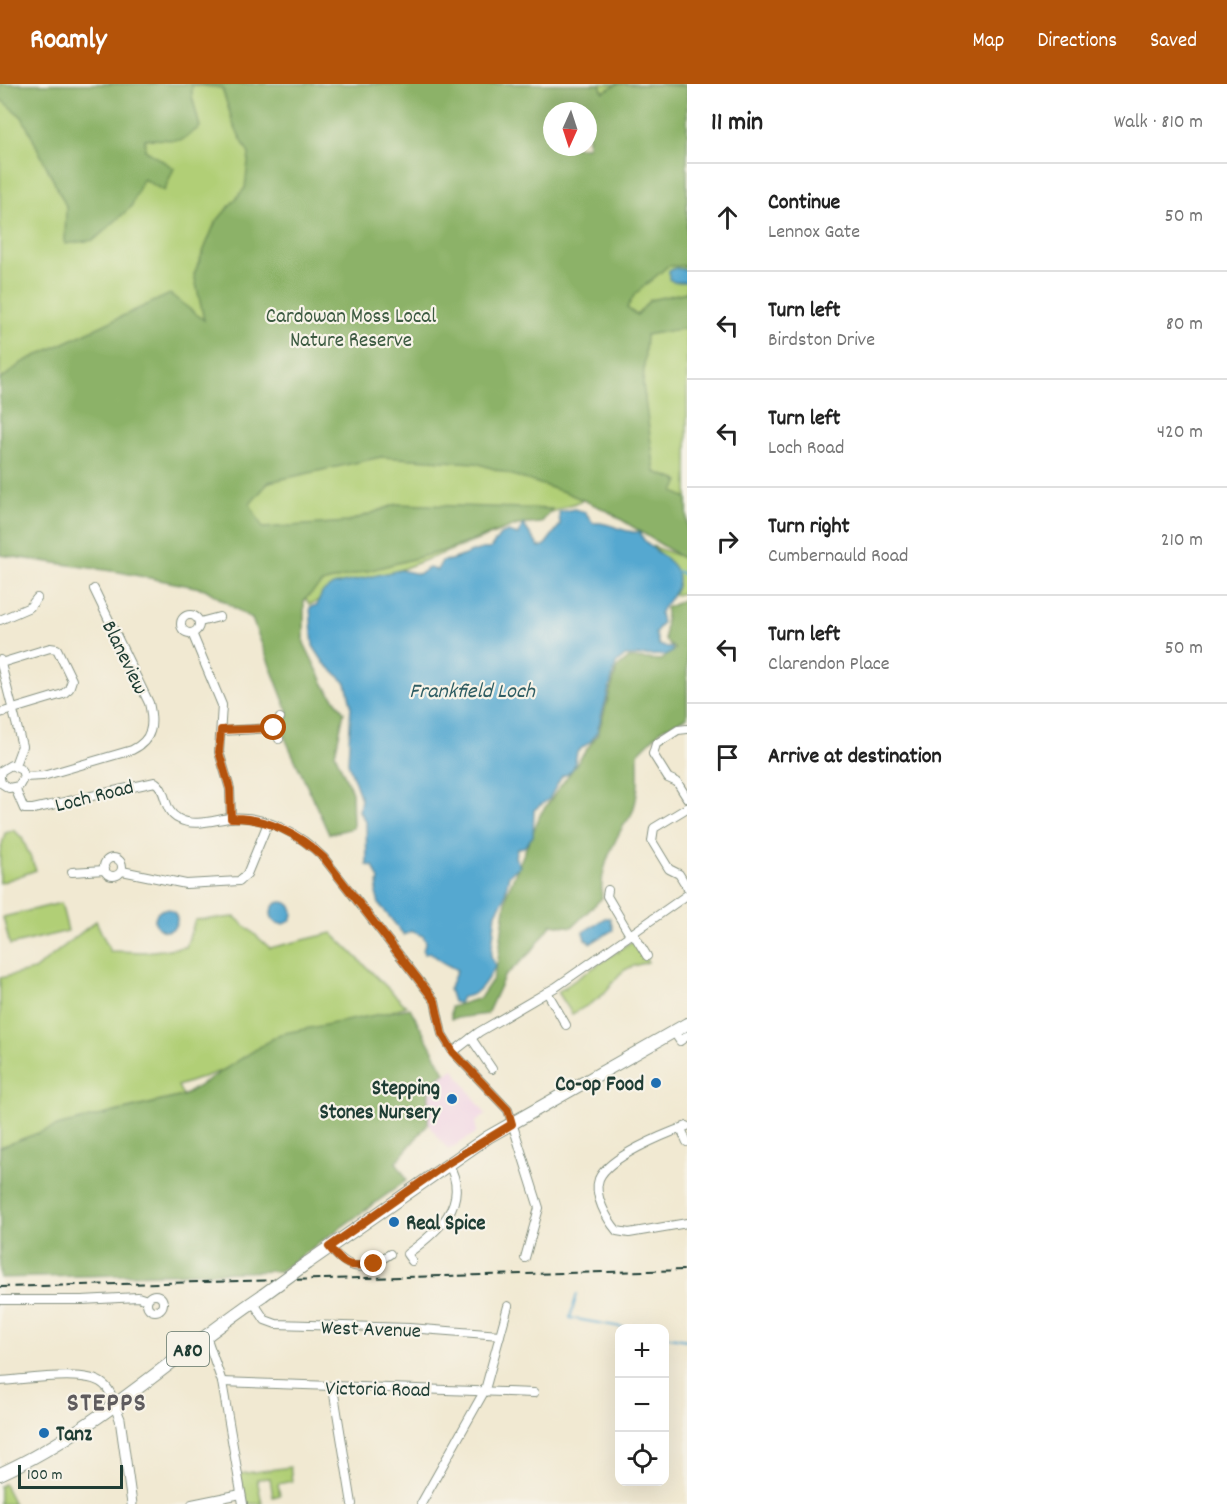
<!DOCTYPE html>
<html lang="en">
<head>
<meta charset="utf-8">
<style>
  :root { --surface:#fff; --page:#f2f2f2; --text:#222; --muted:#767676; --line:#e0e0e0; --accent:#b45309 }
  body { margin:0; font-family:Dekko,sans-serif; background:var(--page); color:var(--text) }
  .controls { position:absolute; right:18px; bottom:18px; display:grid; overflow:hidden; border-radius:12px; box-shadow:0 6px 24px #0002 }
  .controls button { width:54px; height:54px; display:grid; place-items:center; padding:0; border:0; border-bottom:2px solid var(--line); background:var(--surface); color:var(--text); font:30px sans-serif }
  .compass { position:absolute; left:543px; top:18px; width:54px; height:54px; border-radius:50%; background:var(--surface); box-shadow:0 6px 24px #0002; rotate:183deg }
  .scale { position:absolute; left:18px; bottom:15px; width:105px; box-sizing:border-box; padding-left:6px; border:3px solid #1f3d34; border-top:0; font-size:16px; line-height:21px; white-space:nowrap; color:#1f3d34; -webkit-text-stroke:4px #f7f3e8; paint-order:stroke }
  .stop { position:absolute; width:18px; height:18px; margin:-14px; border:4px solid #b45309; border-radius:50%; background:#fff }
  .stop.end { background:#b45309; border-color:#fff; box-shadow:0 2px 6px #0008 }
  .list { margin:0; padding:0; list-style:none }
  h2 { display:flex; justify-content:space-between; align-items:center; height:78px; margin:0; padding:0 24px; font-size:26px }
  h2 small { font-size:20px; font-weight:400; color:var(--muted) }
  .list li { display:grid; grid-template-columns:39px 1fr auto; gap:18px; align-items:center; box-sizing:border-box; height:108px; padding:0 24px; border-top:2px solid var(--line) }
  .list b { display:block; font-size:22px; white-space:nowrap }
  .list p { margin:0; font-size:20px; white-space:nowrap; color:var(--muted) }
  .list em { font-size:20px; font-style:normal; color:var(--muted) }
  .icon { flex:none; width:33px; height:33px; fill:none; stroke:currentColor; stroke-width:2; stroke-linecap:round; stroke-linejoin:round }
  .map { position:relative; flex:none; width:687px; height:1420px; overflow:hidden }
  header { display:flex; align-items:center; gap:36px; box-sizing:border-box; height:84px; padding:0 30px; background:var(--accent); color:#fff }
  header strong { font-size:28px }
  nav { display:flex; gap:33px; margin-inline-start:auto; font-size:21px }
  main { display:flex }
  aside { flex:1; background:var(--surface) }
  .map>svg:first-child { display:block }
  .built { fill:#f1d0e4 }
  .green { fill:#b1cf76; stroke:#688655; stroke-width:1.5; fill-rule:evenodd }
  .forest { fill:#8cb267; stroke:#56784e; stroke-width:1.5; fill-rule:evenodd }
  .water { fill:#54a8d0; stroke:#3a7282; stroke-width:1.5 }
  .lines { fill:none; stroke-linecap:round; stroke-linejoin:round }
  .stream { stroke:#54a8d0; stroke-width:2 }
  .minor-casing { stroke:#889383; stroke-width:10 }
  .tertiary-casing { stroke:#889383; stroke-width:11 }
  .primary-casing { stroke:#889383; stroke-width:14 }
  .minor { stroke:#fff; stroke-width:8 }
  .tertiary { stroke:#fff; stroke-width:9 }
  .primary { stroke:#fff; stroke-width:12 }
  .rail { stroke:#1f3d34; stroke-width:2; stroke-dasharray:9 4.5; stroke-linecap:butt }
  .primary-bridge-casing { stroke:#889383; stroke-width:14; stroke-linecap:butt }
  .primary-bridge { stroke:#fff; stroke-width:12 }
  .route { stroke:#b45309; stroke-width:8 }
  .poi-dot { fill:#1f6fb2; stroke:#f7f3e8; stroke-width:2 }
  .labels { text-anchor:middle; stroke-width:4.5; stroke-linejoin:round; paint-order:stroke }
  .shield { fill:#f7f3e8; stroke:#60746a; stroke-width:1.5 }
  .shield-label { font-size:20px; font-weight:bold; fill:#1f3d34 }
  .park-label { font-size:21px; fill:#3c5a41; stroke:#f7f3e8 }
  .street-label { font-size:21px; fill:#1f3d34; stroke:#f7f3e8 }
  .poi-label { font-size:21px; font-weight:bold; fill:#1f3d34; stroke:#f7f3e8; text-anchor:end }
  .water-label { font-size:22px; font-style:italic; fill:#2f5d63; stroke:#f7f3e8 }
  .district-label { font-size:27px; font-weight:bold; letter-spacing:1.5px; fill:#5e5b5e; stroke:#f7f3e8 }
</style>
</head>
<body>
<header>
<strong>Roamly</strong>
<nav><a>Map</a><a>Directions</a><a>Saved</a></nav>
</header>
<main>
<div class="map">
<svg width="687" height="1420" viewBox="0 0 687 1420">
  <rect width="100%" height="100%" fill="#f7f3e8"/>
  <filter id="ink" filterUnits="userSpaceOnUse"><feTurbulence type="fractalNoise" baseFrequency=".0167" numOctaves="2"/><feDisplacementMap in="SourceGraphic" scale="12" xChannelSelector="R" yChannelSelector="G"/><feConvolveMatrix kernelMatrix="1 2 1 2 8 2 1 2 1" color-interpolation-filters="sRGB"/></filter>
  <filter id="wash" filterUnits="userSpaceOnUse"><feTurbulence type="fractalNoise" baseFrequency=".008" numOctaves="4" result="noise"/><feDisplacementMap in="SourceGraphic" scale="24" xChannelSelector="R" yChannelSelector="G"/><feGaussianBlur stdDeviation="1.35" result="paint"/><feColorMatrix in="noise" values="0 0 0 0 0 0 0 0 0 0 0 0 0 0 0 0 0 1.4 0 .05"/><feComposite in="paint" operator="in"/></filter>
  <g filter="url(#wash)">
    <rect width="100%" height="100%" fill="#f1e9d2"/>
    <path class="built" d="M454,985L486,1031L476,1038V1049L448,1066L428,1040L429,1000Z"/>
    <g class="green">
      <path d="M0,0H687V457L641,394L310,520L269,473L0,457ZM552,27H588V63H552Z"/>
      <path d="M652,462L687,475V508L671,512L677,503L658,467Z"/>
      <path d="M14,746L22,754L36,786L0,799V768L5,749Z"/>
      <path d="M61,819L68,847L10,861L3,833Z"/>
      <path d="M235,833L270,864L332,849L406,922L178,1002L183,1012L115,1028L0,1098V894L34,886L96,837L110,867L145,868L186,863L195,836Z"/>
      <path d="M635,855L648,878C611,887 623,892 600,913C592,920 580,925 572,930L558,908L564,904L566,906L565,903L618,867L619,869V866Z"/>
      <path d="M290,1383L292,1397L278,1400L280,1411L273,1413L270,1394L257,1395L262,1420H248L239,1390Z"/>
      <path d="M4,1400L14,1420H0V1402Z"/>
    </g>
    <g class="forest">
      <path d="M0,0H600L603,8L617,0L687,2V182H668L635,210L627,224L637,231L650,216L687,208V244L646,251L643,301L655,388L679,397L674,408L687,414V477L606,426L567,409L476,379L381,373L269,398L250,420L263,444L347,438L397,420L552,425L541,439L516,441L443,467L322,499L304,516V559L325,602L344,628L335,670L352,708L353,744L329,750L285,654L288,628L252,535L205,505L119,488L0,471V296L23,278L170,210L204,236L194,190L215,139L245,104L249,70L234,42L222,4L192,1V12L200,43L182,56L145,55V66L174,84L164,107L143,95L131,123L94,156L65,160L66,122L22,33L0,15ZM552,27H588V63H552Z"/>
      <path d="M687,514V633L662,645L638,669C638,688 640,710 632,729C630,734 625,739 622,744C610,766 599,790 602,814L572,843L552,840L531,868L504,893L487,930L451,935V923L480,914L493,895L498,876L507,809L541,729L598,650L617,584L629,574L661,576L675,565L665,556L666,524Z"/>
      <path d="M410,924L445,989L429,1000L428,1040L396,1078L407,1096L280,1187L0,1194V1063L60,1041L183,1012L280,950Z"/>
    </g>
    <g class="water">
      <path d="M676,184L687,186V198H674L669,195V187Z"/>
      <path d="M574,425L585,428L593,439C611,437 622,450 640,448C646,470 687,474 676,505C673,513 664,521 660,529L662,539L655,549L659,561L672,564V568L667,571L625,572L616,580L597,648L591,657L577,668C575,680 574,689 562,692L549,715L534,726L533,752L524,763L517,764L515,773L520,782L509,791L504,815L496,829L491,872L496,882C486,895 481,912 462,913L459,919L453,918L449,905L457,886L442,878L430,868L425,870L423,866L426,858L423,852L411,847L404,851L379,820L376,809L379,796L373,782L367,781L366,738L359,727L361,715L348,679L351,620L346,599L324,579L313,562L310,523L317,521L322,509L333,501L400,486L419,490L429,484L437,486L442,477C460,477 473,463 490,465L500,451L508,448L518,451L523,440L539,463L544,462L560,441L559,428Z"/>
      <circle cx="282" cy="829" r="11"/>
      <circle cx="166" cy="836" r="11"/>
      <path d="M605,834H610L613,846L591,859L585,855L583,848Z"/>
    </g>
    <g class="lines">
      <g class="stream">
        <path d="M677,487L687,492"/>
        <path d="M577,1210L570,1234L627,1244"/>
        <path d="M664,1252L687,1256"/>
      </g>
    </g>
  </g>
  <g filter="url(#ink)">
    <g class="lines">
      <g class="minor-casing">
        <g id="minor">
          <circle cx="190" cy="540" r="9"/>
          <path d="M0,536L30,523L37,514"/>
          <path d="M200,538L219,533"/>
          <path d="M192,549L222,621L219,668L230,705L231,734"/>
          <path d="M0,576L22,662L15,681"/>
          <path d="M0,629L63,610L69,605L72,596L57,565L50,564L1,579"/>
          <path d="M687,645L678,646L656,660L653,670L668,694L677,698L687,714"/>
          <path d="M221,647L274,644"/>
          <path d="M279,655L274,644L280,634"/>
          <path d="M0,692L1,687L11,681L22,686L24,693L19,702L9,704L1,699L0,694"/>
          <path d="M24,693L43,692L132,666C153,656 154,640 149,619L94,505"/>
          <path d="M15,704L24,725H33L155,698C168,706 162,727 179,735C193,743 214,736 229,734C264,730 300,750 324,774L435,917L442,950L453,968L508,1026L539,1124L525,1174"/>
          <path d="M687,724L654,744L652,757L669,785L679,790L687,803"/>
          <circle cx="113" cy="783" r="9"/>
          <path d="M122,787L186,800L239,797L247,790L268,739"/>
          <path d="M72,788L105,786"/>
          <path d="M608,806L607,812L630,851"/>
          <path d="M633,849L647,872"/>
          <path d="M547,908L566,941"/>
          <path d="M674,948L680,957L687,952"/>
          <path d="M471,954L492,985"/>
          <path d="M453,968L479,948L556,903L687,811"/>
          <path d="M687,1042C665,1050 608,1073 599,1095C593,1111 607,1135 617,1147L629,1149L687,1139"/>
          <path d="M681,1045L687,1058"/>
          <path d="M329,1163C351,1188 362,1188 390,1170"/>
          <path d="M412,1177L407,1170C436,1149 472,1120 448,1079"/>
          <circle cx="155" cy="1219" r="8"/>
          <path d="M0,1216H82L138,1213L147,1216"/>
          <path d="M253,1218L265,1236L276,1240L409,1244L500,1251"/>
          <path d="M206,1252L222,1298L243,1420"/>
          <path d="M0,1297C23,1296 86,1285 103,1300C110,1305 112,1313 114,1320"/>
          <path d="M222,1298L534,1309"/>
          <path d="M333,1304L352,1420"/>
          <path d="M192,1420L241,1410"/>
          <path d="M421,1420L485,1306L508,1222"/>
        </g>
      </g>
      <g class="tertiary-casing">
        <path id="tertiary" d="M114,1320L120,1335L132,1420"/>
      </g>
      <g class="primary-casing">
        <g id="primary">
          <path d="M307,1179L488,1053L687,940"/>
          <path d="M0,1390C97,1346 175,1270 263,1211"/>
        </g>
      </g>
      <use href="#minor" class="minor"/>
      <use href="#tertiary" class="tertiary"/>
      <use href="#primary" class="primary"/>
      <path class="rail" d="M0,1203L687,1186"/>
      <g class="primary-bridge-casing">
        <path id="primary-bridge" d="M263,1211L307,1179"/>
      </g>
      <use href="#primary-bridge" class="primary-bridge"/>
    </g>
  </g>
  <g class="lines" filter="url(#ink)">
    <path class="route" d="M274,644L221,646L219,668L230,705L231,734C266,733 299,750 324,774L435,917L442,950L453,968L508,1026L512,1040L448,1079L329,1163C346,1183 348,1183 374,1180"/>
  </g>
  <g class="poi-dot">
    <circle cx="656" cy="999" r="6"/>
    <circle cx="452" cy="1015" r="6"/>
    <circle cx="394" cy="1138" r="6"/>
    <circle cx="44" cy="1349" r="6"/>
  </g>
  <g class="labels">
    <rect class="shield" x="167" y="1248" width="42" height="34" rx="4.5"/>
    <g class="shield-label">
      <text x="188" y="1272">A80</text>
    </g>
    <g class="park-label">
      <text x="351" y="238">Cardowan Moss Local<tspan x="351" dy="24">Nature Reserve</tspan></text>
    </g>
    <g class="street-label">
      <text transform="translate(126 573) rotate(64)" y="7">Blaneview</text>
      <text transform="translate(94 711) rotate(-14)" y="7">Loch Road</text>
      <text transform="translate(371 1244) rotate(2)" y="7">West Avenue</text>
      <text transform="translate(378 1304) rotate(1)" y="7">Victoria Road</text>
    </g>
    <g class="poi-label">
      <text x="644" y="1006">Co-op Food</text>
      <text x="440" y="1010">Stepping<tspan x="440" dy="24">Stones Nursery</tspan></text>
      <text x="406" y="1145" text-anchor="start">Real Spice</text>
      <text x="56" y="1356" text-anchor="start">Tanz</text>
    </g>
    <g class="water-label">
      <text x="472" y="613">Frankfield Loch</text>
    </g>
    <g class="district-label">
      <text x="107" y="1326">STEPPS</text>
    </g>
  </g>
</svg>
<div class="controls">
<button>+</button>
<button>−</button>
<button><svg class="icon" aria-label="locate" viewBox="0 0 24 24"><circle cx="12" cy="12" r="6"/><path d="M12 2v4M12 18v4M2 12h4M18 12h4"/></svg></button>
</div>
<svg class="compass" viewBox="-18 -18 36 36"><path d="M0-13l5 13h-10z" fill="#e53935"/><path d="M0 13l5-13h-10z" fill="#767676"/></svg>
<div class="scale">100 m</div>
<div class="stop" style="left:274px;top:644px"></div>
<div class="stop end" style="left:374px;top:1180px"></div>
</div>
<aside>
<h2>11 min<small>Walk · 810 m</small></h2>
<ul class="list">
<li><svg class="icon" aria-label="ahead" viewBox="0 0 24 24"><path d="M12 20V5M6 11l6-6 6 6"/></svg><div><b>Continue</b><p>Lennox Gate</p></div><em>50 m</em></li>
<li><svg class="icon" aria-label="left" viewBox="0 0 24 24"><path d="M17 20v-9H6M10 6l-5 5 5 5"/></svg><div><b>Turn left</b><p>Birdston Drive</p></div><em>80 m</em></li>
<li><svg class="icon" aria-label="left" viewBox="0 0 24 24"><path d="M17 20v-9H6M10 6l-5 5 5 5"/></svg><div><b>Turn left</b><p>Loch Road</p></div><em>420 m</em></li>
<li><svg class="icon" aria-label="right" viewBox="0 0 24 24"><path d="M7 20v-9h11M14 6l5 5-5 5"/></svg><div><b>Turn right</b><p>Cumbernauld Road</p></div><em>210 m</em></li>
<li><svg class="icon" aria-label="left" viewBox="0 0 24 24"><path d="M17 20v-9H6M10 6l-5 5 5 5"/></svg><div><b>Turn left</b><p>Clarendon Place</p></div><em>50 m</em></li>
<li><svg class="icon" aria-label="arrive" viewBox="0 0 24 24"><path d="M6 21V4h12l-3 4 3 4H6"/></svg><div><b>Arrive at destination</b></div></li>
</ul>
</aside>
</main>
</body>
</html>
